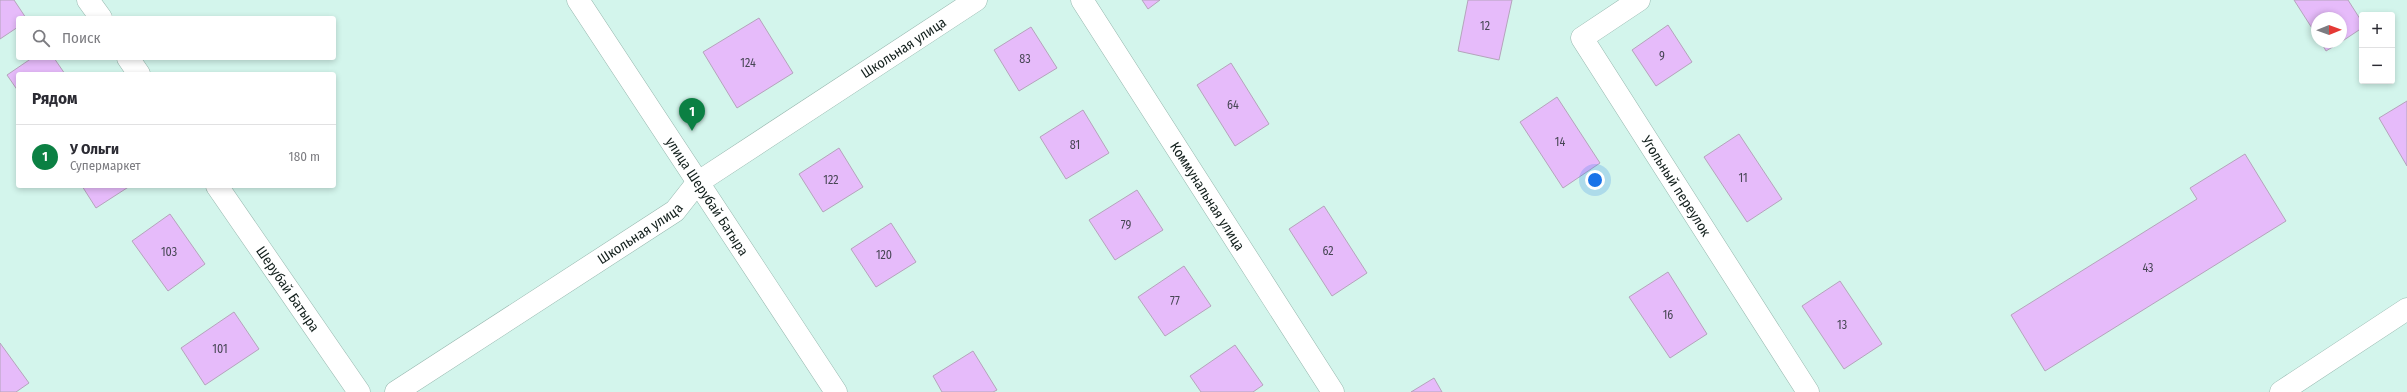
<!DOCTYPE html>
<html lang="ru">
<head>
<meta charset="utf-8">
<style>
  :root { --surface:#fff; --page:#f7f7f7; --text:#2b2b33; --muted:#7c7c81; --line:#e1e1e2; --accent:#0b8043 }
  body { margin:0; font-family:"Fira Sans Condensed",sans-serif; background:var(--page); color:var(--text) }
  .controls { position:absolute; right:12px; top:12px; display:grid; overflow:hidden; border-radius:4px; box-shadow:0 2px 6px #0003 }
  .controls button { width:36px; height:36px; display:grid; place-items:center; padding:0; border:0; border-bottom:1px solid var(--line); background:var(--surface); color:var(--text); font:20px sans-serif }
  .compass { position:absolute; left:2311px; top:12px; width:36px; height:36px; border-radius:50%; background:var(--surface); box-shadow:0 2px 6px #0003; rotate:89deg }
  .you { position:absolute; left:1595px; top:180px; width:14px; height:14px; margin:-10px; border:3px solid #fff; border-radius:50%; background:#1a73e8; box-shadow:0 0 0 6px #1a73e833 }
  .badge { display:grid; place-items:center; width:26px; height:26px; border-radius:50%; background:var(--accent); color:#fff; font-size:13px; font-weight:700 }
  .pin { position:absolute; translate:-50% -33px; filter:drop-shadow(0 1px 2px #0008) }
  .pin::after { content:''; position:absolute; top:21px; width:14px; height:12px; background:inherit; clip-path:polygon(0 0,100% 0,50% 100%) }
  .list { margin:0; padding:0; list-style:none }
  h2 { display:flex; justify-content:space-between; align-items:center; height:52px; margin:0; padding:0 16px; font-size:17px }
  h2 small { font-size:13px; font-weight:400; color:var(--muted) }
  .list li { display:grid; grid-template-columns:26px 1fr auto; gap:12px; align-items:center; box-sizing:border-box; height:64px; padding:0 16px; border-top:1px solid var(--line) }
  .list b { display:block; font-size:15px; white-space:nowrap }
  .list p { margin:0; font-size:13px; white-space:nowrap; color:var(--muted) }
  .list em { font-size:13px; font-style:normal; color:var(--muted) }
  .icon { flex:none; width:22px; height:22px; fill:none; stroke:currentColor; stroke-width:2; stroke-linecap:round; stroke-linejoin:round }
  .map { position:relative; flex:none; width:2407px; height:392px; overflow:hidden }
  .search { position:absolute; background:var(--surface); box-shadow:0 2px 6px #0003; left:16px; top:16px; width:320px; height:44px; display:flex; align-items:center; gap:10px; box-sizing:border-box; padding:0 14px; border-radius:4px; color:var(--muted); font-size:15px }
  .panel { position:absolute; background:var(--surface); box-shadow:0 2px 6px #0003; left:16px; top:72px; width:320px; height:116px; border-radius:4px }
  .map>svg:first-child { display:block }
  .building { fill:#e6bbfa; stroke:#b4a4bb }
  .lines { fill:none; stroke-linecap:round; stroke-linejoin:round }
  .minor-casing { stroke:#96b7ae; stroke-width:23 }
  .tertiary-casing { stroke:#96b7ae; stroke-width:23 }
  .minor { stroke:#fff; stroke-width:22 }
  .tertiary { stroke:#fff; stroke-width:22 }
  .labels { text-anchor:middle; stroke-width:4; stroke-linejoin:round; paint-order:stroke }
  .number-label { font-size:12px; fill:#474654 }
  .street-label { font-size:14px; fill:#121f1c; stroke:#d3f5ec }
</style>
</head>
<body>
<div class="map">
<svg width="2407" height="392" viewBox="0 0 2407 392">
  <rect width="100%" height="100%" fill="#d3f5ec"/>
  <g class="building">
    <path d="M0,0H14L26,18H18V27L0,39Z"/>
    <path d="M1142,0H1160L1148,9Z"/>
    <path d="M1468,0H1512L1499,60L1458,51Z"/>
    <path d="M2294,0H2348L2362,22V28L2341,42V18H2317V36Z"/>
    <path d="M759,18L793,73L737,108L703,52Z"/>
    <path d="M1668,25L1692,62L1656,86L1632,50Z"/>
    <path d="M1031,27L1057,68L1019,91L994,50Z"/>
    <path d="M2321,42H2341L2326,51Z"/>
    <path d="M32,58H54L65,74H18V91L7,75Z"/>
    <path d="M1231,63L1269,124L1235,146L1197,85Z"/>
    <path d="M1557,97L1600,163L1563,188L1520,122Z"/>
    <path d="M2407,101V166L2379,118Z"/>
    <path d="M1083,110L1109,153L1066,179L1040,137Z"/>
    <path d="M1739,134L1782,199L1747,222L1704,157Z"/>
    <path d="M839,148L863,187L823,212L799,174Z"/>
    <path d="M2245,154L2286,221L2045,371L2011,315L2197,199L2190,188Z"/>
    <path d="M82,186H130L96,208Z"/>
    <path d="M1137,190L1163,230L1115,260L1089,220Z"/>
    <path d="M1324,206L1367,273L1332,296L1289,229Z"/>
    <path d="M170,214L205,264L168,291L132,241Z"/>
    <path d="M891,223L916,262L876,287L851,249Z"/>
    <path d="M1184,266L1211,306L1165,336L1138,297Z"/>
    <path d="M1668,272L1707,334L1670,358L1629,297Z"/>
    <path d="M1840,281L1882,344L1844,369L1802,306Z"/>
    <path d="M234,312L259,349L205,385L181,348Z"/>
    <path d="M0,343L29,383L16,392H0Z"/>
    <path d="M1235,345L1263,385L1253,392H1201L1190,376Z"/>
    <path d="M973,351L997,390L993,392H942L933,376Z"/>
    <path d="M1434,378L1442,392H1411Z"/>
  </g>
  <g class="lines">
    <g class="minor-casing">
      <g id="minor">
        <path d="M88,0L101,18"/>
        <path id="s1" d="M1082,0L1333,392"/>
        <path id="s2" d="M1639,0L1582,38L1808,392"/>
        <path d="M128,58L139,74"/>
        <path id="s3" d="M217,186L359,392"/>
        <path id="s4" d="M396,392L675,211L697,183L976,0"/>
      </g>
    </g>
    <g class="tertiary-casing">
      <g id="tertiary">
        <path id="s5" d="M578,0L836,392"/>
        <path d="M2281,392L2407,309"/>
      </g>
    </g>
    <use href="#minor" class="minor"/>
    <use href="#tertiary" class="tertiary"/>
  </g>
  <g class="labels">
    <g class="number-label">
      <text x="1485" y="30">12</text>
      <text x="1662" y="60">9</text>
      <text x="1025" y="63">83</text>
      <text x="748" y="67">124</text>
      <text x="1233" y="109">64</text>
      <text x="1560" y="146">14</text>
      <text x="1075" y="149">81</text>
      <text x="1743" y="182">11</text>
      <text x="831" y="184">122</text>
      <text x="1126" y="229">79</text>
      <text x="1328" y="255">62</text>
      <text x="169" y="256">103</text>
      <text x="884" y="259">120</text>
      <text x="2148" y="272">43</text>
      <text x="1175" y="305">77</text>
      <text x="1668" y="319">16</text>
      <text x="1842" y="329">13</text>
      <text x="220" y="353">101</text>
    </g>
    <g class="street-label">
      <text dy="5" stroke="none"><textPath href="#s4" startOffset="615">Школьная улица</textPath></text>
      <text dy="5" stroke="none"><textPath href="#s2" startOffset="244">Угольный переулок</textPath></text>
      <text dy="5" stroke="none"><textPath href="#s5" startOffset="235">улица Шерубай Батыра</textPath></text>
      <text dy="5" stroke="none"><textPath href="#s1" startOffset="233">Коммунальная улица</textPath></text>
      <text dy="5" stroke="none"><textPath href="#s4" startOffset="291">Школьная улица</textPath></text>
      <text dy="5" stroke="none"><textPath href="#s3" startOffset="125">Шерубай Батыра</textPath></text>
    </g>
  </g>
</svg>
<div class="controls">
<button>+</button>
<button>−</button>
</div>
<svg class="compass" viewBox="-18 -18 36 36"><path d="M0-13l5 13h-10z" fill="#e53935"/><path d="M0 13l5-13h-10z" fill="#7c7c81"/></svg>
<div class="you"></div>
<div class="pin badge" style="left:692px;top:131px">1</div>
<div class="search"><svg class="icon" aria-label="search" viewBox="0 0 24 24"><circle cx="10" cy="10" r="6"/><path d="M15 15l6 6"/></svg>Поиск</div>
<section class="panel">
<h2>Рядом<small></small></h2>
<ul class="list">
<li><span class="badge">1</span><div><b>У Ольги</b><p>Супермаркет</p></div><em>180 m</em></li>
</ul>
</section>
</div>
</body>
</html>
